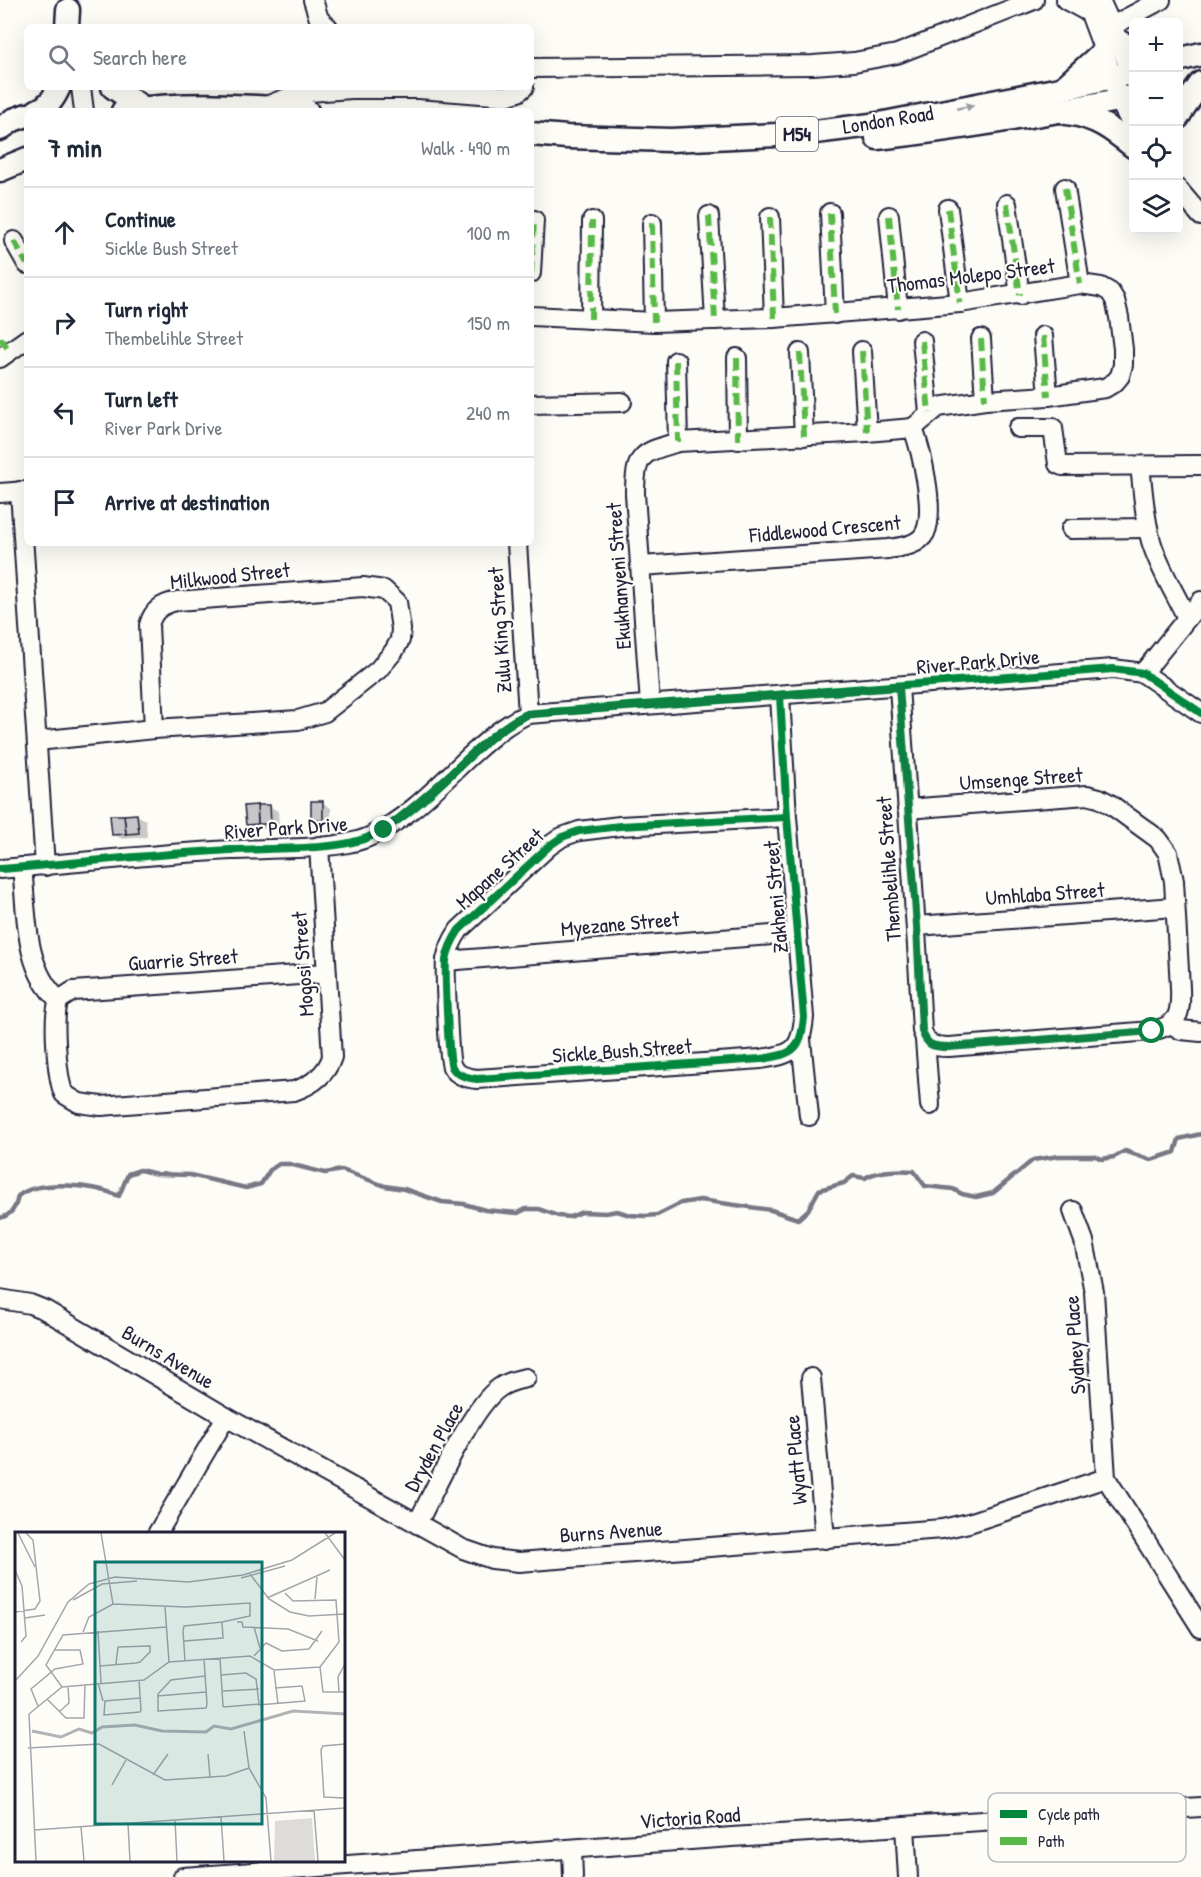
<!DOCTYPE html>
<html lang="en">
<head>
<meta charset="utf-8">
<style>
  :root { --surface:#fff; --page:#f6f6f7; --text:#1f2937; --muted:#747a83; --line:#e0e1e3 }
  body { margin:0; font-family:"Patrick Hand",sans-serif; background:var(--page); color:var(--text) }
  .controls { position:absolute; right:18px; top:18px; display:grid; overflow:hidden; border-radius:9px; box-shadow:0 6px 24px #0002 }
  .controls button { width:54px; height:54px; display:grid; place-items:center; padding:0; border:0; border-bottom:2px solid var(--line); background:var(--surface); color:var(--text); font:30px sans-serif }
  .stop { position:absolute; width:18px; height:18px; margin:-14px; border:4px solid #0b8043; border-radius:50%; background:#fff }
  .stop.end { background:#0b8043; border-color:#fff; box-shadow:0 2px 6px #0008 }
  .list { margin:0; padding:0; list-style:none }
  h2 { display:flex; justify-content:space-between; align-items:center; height:78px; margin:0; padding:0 24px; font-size:26px }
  h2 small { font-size:20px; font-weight:400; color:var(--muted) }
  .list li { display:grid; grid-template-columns:39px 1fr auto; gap:18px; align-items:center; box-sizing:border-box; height:90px; padding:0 24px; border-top:2px solid var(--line) }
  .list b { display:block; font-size:22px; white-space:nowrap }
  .list p { margin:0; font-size:20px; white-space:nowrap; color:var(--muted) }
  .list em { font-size:20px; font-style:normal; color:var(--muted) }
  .icon { flex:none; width:33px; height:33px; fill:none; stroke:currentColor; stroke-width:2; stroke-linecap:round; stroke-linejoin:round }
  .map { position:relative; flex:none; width:1201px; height:1877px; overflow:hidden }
  .search { position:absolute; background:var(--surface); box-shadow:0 6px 24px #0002; left:24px; top:24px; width:510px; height:66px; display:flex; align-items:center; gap:15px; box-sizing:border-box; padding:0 21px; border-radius:9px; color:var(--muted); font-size:22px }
  .panel { position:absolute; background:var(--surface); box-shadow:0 6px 24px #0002; left:24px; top:108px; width:510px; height:438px; border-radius:9px }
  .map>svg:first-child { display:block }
  .shadow { fill:#0003 }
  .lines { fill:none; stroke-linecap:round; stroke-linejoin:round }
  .stream { stroke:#787885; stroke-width:4.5 }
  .building { fill:#c6c6c8; stroke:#22223b; stroke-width:1.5 }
  .minor-casing { stroke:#22223b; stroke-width:22 }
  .major-casing { stroke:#22223b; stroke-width:27 }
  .minor { stroke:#fdfcf7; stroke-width:18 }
  .major { stroke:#fdfcf7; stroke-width:22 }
  .quiet { stroke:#58b947; stroke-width:6; stroke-dasharray:12 6; stroke-linecap:butt }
  .cycleway-casing { stroke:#fdfcf7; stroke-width:11 }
  .cycleway { stroke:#00873e; stroke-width:8 }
  .oneway { fill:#9a9aa2 }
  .route { stroke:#0b8043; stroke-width:8 }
  .labels { text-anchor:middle; stroke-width:4.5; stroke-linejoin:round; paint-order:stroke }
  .shield { fill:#fdfcf7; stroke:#646373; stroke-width:1.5 }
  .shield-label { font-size:20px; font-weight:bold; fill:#22223b }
  .street-label { font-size:21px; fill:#22223b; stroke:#fdfcf7 }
  .inset-river { fill:none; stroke:#b2b2b7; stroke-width:3 }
  .inset-road { fill:none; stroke:#a5a5ac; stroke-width:1.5 }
  .view { fill:#0f766e; fill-opacity:0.15; stroke:#0f766e; stroke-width:3 }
  .inset-edge { fill:none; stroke:#22223b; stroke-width:3 }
  .key { fill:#fdfcf7; stroke:#bbbbbf; stroke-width:1.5 }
  .key-label { font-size:16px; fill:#22223b }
</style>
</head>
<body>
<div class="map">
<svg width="1201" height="1877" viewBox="0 0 1201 1877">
  <rect width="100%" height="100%" fill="#fdfcf7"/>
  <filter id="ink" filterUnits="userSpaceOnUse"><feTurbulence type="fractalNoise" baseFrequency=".0167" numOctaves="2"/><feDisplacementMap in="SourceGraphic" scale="12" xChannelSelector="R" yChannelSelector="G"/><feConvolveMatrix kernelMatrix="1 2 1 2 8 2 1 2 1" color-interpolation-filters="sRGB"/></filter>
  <g filter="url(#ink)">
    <g class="shadow">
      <path d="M323,803L331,808V824L321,825L312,820Z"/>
      <path d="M269,806L278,811L279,828L256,829L247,824Z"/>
      <path d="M137,815L146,820L147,837L122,839L113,834L112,817Z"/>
    </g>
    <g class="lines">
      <path class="stream" d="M0,1218C12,1215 16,1207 18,1196C40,1179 95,1185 119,1196L128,1174L140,1170L157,1174L190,1175L246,1188L261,1184L270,1170L279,1164H289L325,1173L342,1170L385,1186L404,1189L442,1202L464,1204L485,1210L518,1213L526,1209H539L558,1216L570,1217L582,1212L606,1213L617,1211L630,1215L645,1216L657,1215L681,1203L700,1200L771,1210L798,1219L808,1210L819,1190L844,1183L853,1176L865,1178C878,1170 898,1170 914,1171L925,1186L953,1189L962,1194L976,1197L993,1193L1033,1160L1059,1156H1095L1102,1159L1114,1157L1125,1151L1151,1160L1175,1152L1179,1139L1201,1134"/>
    </g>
    <g class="building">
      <path d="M311,801H323V820L311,821Z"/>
      <path d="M257,805H270L271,824H258Z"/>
      <path d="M257,805L258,824L246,825L244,806Z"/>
      <path d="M137,814L139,833L126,834L124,815Z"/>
      <path d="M110,815H124L126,834L112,835Z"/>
    </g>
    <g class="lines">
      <g class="minor-casing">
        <g id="minor">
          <path d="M313,0L319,19L328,27"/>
          <path d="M1066,0L1090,13"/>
          <path d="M1085,0L1104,51L1119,100L1134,129"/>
          <path d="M1100,0L1119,42L1134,81"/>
          <path d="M1112,26L1161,0"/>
          <path d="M531,68L813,65L854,62L897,54L1034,0"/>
          <path d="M81,87L84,111"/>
          <path d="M266,106L295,95L309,92L352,89H419L506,96L518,92L524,87"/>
          <path d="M1065,188L1080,284"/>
          <path d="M1178,189L1201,216"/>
          <path d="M1007,204L1020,295"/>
          <path d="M948,209L960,303"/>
          <path d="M830,213L835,314"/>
          <path d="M709,216L715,320"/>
          <path d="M889,216L898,309"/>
          <path d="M770,217L774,318"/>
          <path d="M652,223L654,322"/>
          <path d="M14,241L27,264"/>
          <path d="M531,273L534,220"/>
          <path d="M531,316L654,322L774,318L960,303L1080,284L1101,287L1110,292L1115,300L1119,317L1123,349V365L1120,376L1115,382L1105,388L1048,396L985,400L938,407L913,428"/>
          <path d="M591,319L592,221"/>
          <path d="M1043,336L1048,396"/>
          <path d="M981,339L985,400"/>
          <path d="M922,341L929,413"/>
          <path d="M862,351L867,432"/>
          <path d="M800,353L804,436"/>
          <path d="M0,358L27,339"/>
          <path d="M737,358L738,440"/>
          <path d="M676,361L678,442"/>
          <path d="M531,404L622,402"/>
          <path d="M1018,428H1053L1058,464L1062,466L1201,465"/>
          <path d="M1140,466C1143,490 1144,516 1151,541C1159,568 1175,593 1187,618"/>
          <path d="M20,491L45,866"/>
          <path d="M0,493L27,491"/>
          <path d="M1071,529L1148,528"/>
          <path d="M517,543L528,714"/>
          <path d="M641,566L888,549C901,547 918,546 925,533C936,510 921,450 913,428L867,432L678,442C642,453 635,453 635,494L650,704"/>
          <path d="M1143,673L1201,601"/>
          <path d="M899,687C907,801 916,916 922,1031C927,1046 933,1047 949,1047L1152,1031C1179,1025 1181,1014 1180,988L1174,881L1168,853L1158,839L1110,804L1099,798L1087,795L907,809"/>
          <path d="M780,696L787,817L804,1017C801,1051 793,1054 761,1059L477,1079C468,1078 457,1076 452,1067C448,1059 445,972 446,960C448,949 453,939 459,930L549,846L562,837L579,831L620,826L787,817"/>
          <path d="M37,741L154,729L298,720L325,712L378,670L394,651L400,640L401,629L397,602L384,590L363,587L177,601C162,604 153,610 149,625L154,729"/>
          <path d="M319,846L332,1057C326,1075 312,1085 294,1091L101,1106L79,1103L64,1094C57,1079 52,1016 59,1000L73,991L326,973"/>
          <path d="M22,867C27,911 23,969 59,1000"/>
          <path d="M0,869C77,863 154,854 231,850C268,848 341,851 371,836C409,818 440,784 470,756C489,739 505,724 528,714L1113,669L1143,673L1201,713"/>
          <path d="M917,926L1175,907"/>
          <path d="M446,961L797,933"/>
          <path d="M1171,1024L1181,1030L1201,1032"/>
          <path d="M801,1040L809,1116"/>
          <path d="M925,1040L930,1105"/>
          <path d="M1073,1211L1084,1241L1094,1292L1106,1478L1201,1628"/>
          <path d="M0,1299L30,1304L45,1310L226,1417L463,1549L492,1559L519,1562L942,1529L969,1523L1106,1478"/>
          <path d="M811,1378L825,1539"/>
          <path d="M417,1524C434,1492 471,1407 499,1388C507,1382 517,1380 526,1378"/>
          <path d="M157,1534L226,1417"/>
          <path d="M905,1826L908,1877"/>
          <path d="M572,1849L573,1877"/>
          <path d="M183,1877L732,1837L1201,1807"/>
        </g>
      </g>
      <g class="major-casing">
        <g id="major">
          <path d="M67,27L68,10"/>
          <path d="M1119,42L1134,48"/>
          <path d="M1178,60L1201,54"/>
          <path d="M113,87L143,108"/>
          <path d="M1064,87L1104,51"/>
          <path d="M37,111C49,106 54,98 59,87"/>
          <path d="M123,111C184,102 245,105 307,111"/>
          <path d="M1067,113C1095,116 1113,130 1134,147"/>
          <path d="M1178,117L1184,107L1201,83"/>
          <path d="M0,129L13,120L27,115"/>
          <path d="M531,134L567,137L671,140L799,134L879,124L1060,89L1134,72"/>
          <path d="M877,138C959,129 1039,115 1119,100L1134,96"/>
          <path d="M0,170L27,159"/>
        </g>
      </g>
      <use href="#minor" class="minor"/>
      <use href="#major" class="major"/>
      <g class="quiet">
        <path d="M1065,188L1080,284"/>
        <path d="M1007,204L1020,295"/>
        <path d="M948,209L960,303"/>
        <path d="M830,213L835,314"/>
        <path d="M709,216L715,320"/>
        <path d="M889,216L898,309"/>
        <path d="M770,217L774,318"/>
        <path d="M652,223L654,322"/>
        <path d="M14,241L27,264"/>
        <path d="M531,273L534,220"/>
        <path d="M591,319L592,221"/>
        <path d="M1043,336L1048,396"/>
        <path d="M0,338L9,350"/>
        <path d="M981,339L985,400"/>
        <path d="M922,341L929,413"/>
        <path d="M862,351L867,432"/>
        <path d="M800,353L804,436"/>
        <path d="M737,358L738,440"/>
        <path d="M676,361L678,442"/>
      </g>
      <g class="cycleway-casing">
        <g id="cycleway">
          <path d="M780,696L787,817L804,1017C801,1051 793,1054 761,1059L477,1079C468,1078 457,1076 452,1067C448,1059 445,972 446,960C448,949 453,939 459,930L549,846L562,837L579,831L620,826L787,817"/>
          <path d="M0,869C77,863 154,854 231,850C268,848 341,851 371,836C409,818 440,784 470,756C489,739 505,724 528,714L1113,669L1143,673L1201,713"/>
        </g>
      </g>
      <use href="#cycleway" class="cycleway"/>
    </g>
    <defs><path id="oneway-solid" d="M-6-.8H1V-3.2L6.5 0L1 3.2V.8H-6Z" transform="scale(1.5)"/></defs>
    <use class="oneway" href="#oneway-solid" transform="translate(965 107) rotate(-11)"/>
  </g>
  <g class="lines" filter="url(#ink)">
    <path class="route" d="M384,830C408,812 430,793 452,773C476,751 498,727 528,714L899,687L917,926L922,1031C927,1046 933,1047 949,1047L1152,1031"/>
  </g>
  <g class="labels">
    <rect class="shield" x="776" y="117" width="42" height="34" rx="4.5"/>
    <g class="shield-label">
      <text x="797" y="141">M54</text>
    </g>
    <g class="street-label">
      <text transform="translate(888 120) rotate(-9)" y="7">London Road</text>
      <text transform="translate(971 276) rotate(-7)" y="7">Thomas Molepo Street</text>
      <text transform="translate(825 529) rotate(-5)" y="7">Fiddlewood Crescent</text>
      <text transform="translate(230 576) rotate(-6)" y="7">Milkwood Street</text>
      <text transform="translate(619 576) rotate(-94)" y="7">Ekukhanyeni Street</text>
      <text transform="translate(500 630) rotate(-94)" y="7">Zulu King Street</text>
      <text transform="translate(978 662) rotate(-5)" y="7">River Park Drive</text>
      <text transform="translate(1021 779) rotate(-4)" y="7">Umsenge Street</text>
      <text transform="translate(286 828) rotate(-4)" y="7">River Park Drive</text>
      <text transform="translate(500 869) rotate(-42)" y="7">Mapane Street</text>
      <text transform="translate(889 869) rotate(-94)" y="7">Thembelihle Street</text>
      <text transform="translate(1045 894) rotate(-4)" y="7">Umhlaba Street</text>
      <text transform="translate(776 897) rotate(-95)" y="7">Zakheni Street</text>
      <text transform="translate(620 924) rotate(-5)" y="7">Myezane Street</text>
      <text transform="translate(183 960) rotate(-4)" y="7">Guarrie Street</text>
      <text transform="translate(303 964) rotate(-94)" y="7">Mogosi Street</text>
      <text transform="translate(622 1051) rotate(-4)" y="7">Sickle Bush Street</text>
      <text transform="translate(1075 1345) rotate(-94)" y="7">Sydney Place</text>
      <text transform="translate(168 1357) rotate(31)" y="7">Burns Avenue</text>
      <text transform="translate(434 1447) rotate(-61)" y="7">Dryden Place</text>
      <text transform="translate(796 1460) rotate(-95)" y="7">Wyatt Place</text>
      <text transform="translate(611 1532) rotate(-4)" y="7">Burns Avenue</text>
      <text transform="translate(690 1818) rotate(-4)" y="7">Victoria Road</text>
    </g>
  </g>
  <g transform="translate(15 1532)">
    <rect width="330" height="330" fill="#fdfcf7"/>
    <path d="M297,286L300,329H259L260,289Z" fill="#dddcdb"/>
    <path class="inset-river" d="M17,199L46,205L64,197L77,201L87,195L120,193L147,199L191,200L199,194L216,197L278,179L330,182"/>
    <path class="inset-road" d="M3,1L20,35M86,1L98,72M310,1L330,28M0,38L7,54L11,104L6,110M235,42L254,67L275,80L294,84L330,82M226,46L270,34M252,66L315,38M300,67L302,45M58,68L87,52L122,49M150,75L154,130M0,80L20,77L25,69L18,8L11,1M10,86L30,83M222,90H227L228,95L273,97L303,109M239,95L245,116M83,99L86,151M68,100L74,85L98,72L171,75L235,71V84L207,90M169,109L208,106L207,90L169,94L168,99L170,129M239,124L251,111L267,119L294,117L307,99M205,126L208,174L209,175L244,172L241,147L231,141L206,143M189,127L192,172L191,176L143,179V162L156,148L190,144M85,134L121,131L125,130L135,120V114L103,115L101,132M305,135L308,160H330M259,139L263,172M124,148L126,178L125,180L89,183L90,169L125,166M0,149L23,124L53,70L74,52L100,45L173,50L228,43L277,28L320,1M83,151L88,169M47,155L31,133L48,103L151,95M208,159L244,157M324,160L323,145L330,132M142,164L191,160M32,167L51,186H69L70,152M243,173L290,169L287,154L260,156M23,174L16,157L40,137L68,132L65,118H39M44,180L54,171L53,154M229,199L234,236L251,266L256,329M330,212L308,214L306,218L309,265L330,266M13,216L84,212L150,248L211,244L234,236M193,222L195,245M138,243L153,222M97,253L111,228M299,278L303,329M206,285L209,329M160,288L162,329M113,292L115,329M66,295L69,329M19,298L330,276M21,329L14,182L47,155L129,148L154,130L235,124L259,138L305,135L324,110L321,68L278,69L270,61"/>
    <path class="view" d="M80,30H247V292H80Z"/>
    <rect width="330" height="330" class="inset-edge"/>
  </g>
  <rect x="988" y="1793" width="198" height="69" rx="9" class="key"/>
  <rect x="1000" y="1810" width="27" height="8" fill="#00873e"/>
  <rect x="1000" y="1837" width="27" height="8" fill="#58b947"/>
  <g class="key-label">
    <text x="1038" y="1820">Cycle path</text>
    <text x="1038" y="1847">Path</text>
  </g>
</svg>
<div class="controls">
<button>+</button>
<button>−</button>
<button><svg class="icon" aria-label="locate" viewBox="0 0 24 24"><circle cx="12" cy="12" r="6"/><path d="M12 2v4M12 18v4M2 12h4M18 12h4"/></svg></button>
<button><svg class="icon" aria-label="layers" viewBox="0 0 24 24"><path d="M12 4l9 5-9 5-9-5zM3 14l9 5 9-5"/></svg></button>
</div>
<div class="stop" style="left:1152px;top:1031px"></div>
<div class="stop end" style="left:384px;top:830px"></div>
<div class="search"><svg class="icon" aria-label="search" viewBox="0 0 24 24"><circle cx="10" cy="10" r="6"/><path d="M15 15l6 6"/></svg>Search here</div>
<section class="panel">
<h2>7 min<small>Walk · 490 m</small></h2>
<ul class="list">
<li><svg class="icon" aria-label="ahead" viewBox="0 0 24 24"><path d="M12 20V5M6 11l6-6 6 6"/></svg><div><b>Continue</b><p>Sickle Bush Street</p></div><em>100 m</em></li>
<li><svg class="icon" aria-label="right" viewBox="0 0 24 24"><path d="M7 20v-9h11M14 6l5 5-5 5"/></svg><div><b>Turn right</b><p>Thembelihle Street</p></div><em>150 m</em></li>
<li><svg class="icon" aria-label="left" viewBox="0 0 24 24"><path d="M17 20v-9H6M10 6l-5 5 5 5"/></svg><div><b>Turn left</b><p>River Park Drive</p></div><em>240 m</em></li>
<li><svg class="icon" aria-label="arrive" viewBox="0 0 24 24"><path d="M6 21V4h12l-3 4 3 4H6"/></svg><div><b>Arrive at destination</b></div></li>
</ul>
</section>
</div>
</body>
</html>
